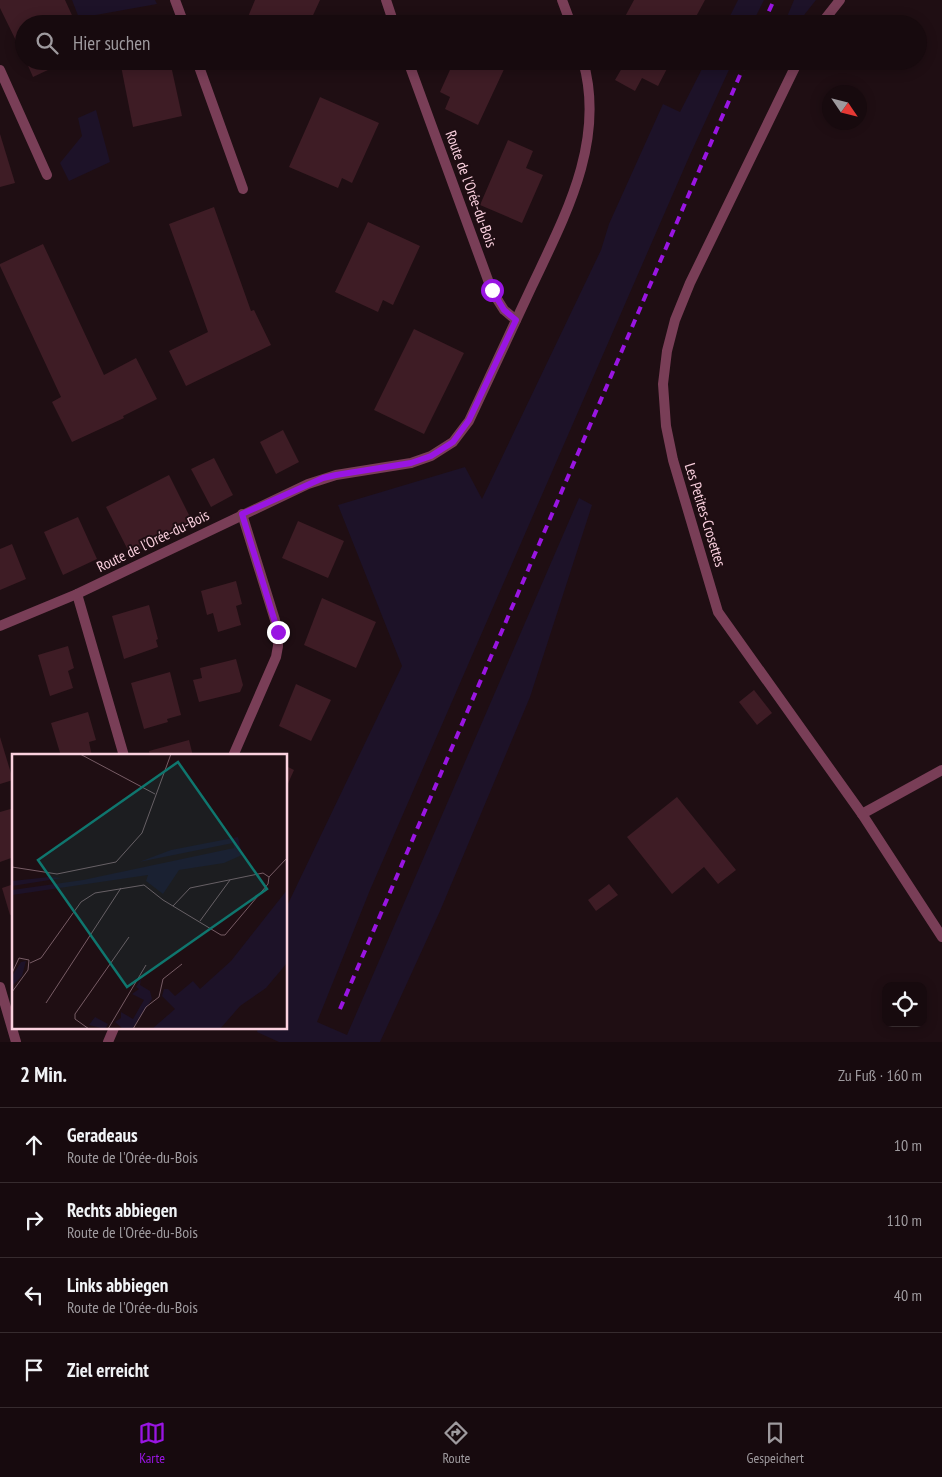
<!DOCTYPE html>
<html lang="de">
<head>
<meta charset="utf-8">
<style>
  :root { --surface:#170a0e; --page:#24181c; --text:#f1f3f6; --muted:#9e9a9e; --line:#362b2e; --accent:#9915e2 }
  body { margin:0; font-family:"PT Sans Narrow",sans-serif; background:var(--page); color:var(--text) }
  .controls { position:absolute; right:15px; bottom:15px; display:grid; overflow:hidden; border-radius:10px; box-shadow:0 2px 12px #0003 }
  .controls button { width:45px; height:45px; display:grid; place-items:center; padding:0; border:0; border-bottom:1px solid var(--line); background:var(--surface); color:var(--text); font:25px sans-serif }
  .compass { position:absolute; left:822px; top:85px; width:45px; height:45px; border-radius:50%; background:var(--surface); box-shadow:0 2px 12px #0003; rotate:125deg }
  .stop { position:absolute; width:15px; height:15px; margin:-11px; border:4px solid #9915e2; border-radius:50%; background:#fff }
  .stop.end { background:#9915e2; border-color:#fff; box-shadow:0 1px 5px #0008 }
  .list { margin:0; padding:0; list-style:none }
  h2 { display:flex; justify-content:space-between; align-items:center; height:65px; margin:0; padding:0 20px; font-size:21px }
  h2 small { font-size:16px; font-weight:400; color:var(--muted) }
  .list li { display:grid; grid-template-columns:32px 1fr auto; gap:15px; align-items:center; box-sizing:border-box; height:75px; padding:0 20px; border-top:1px solid var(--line) }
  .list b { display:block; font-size:19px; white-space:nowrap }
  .list p { margin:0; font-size:16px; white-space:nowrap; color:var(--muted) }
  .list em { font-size:16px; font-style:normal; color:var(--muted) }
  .icon { flex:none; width:28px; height:28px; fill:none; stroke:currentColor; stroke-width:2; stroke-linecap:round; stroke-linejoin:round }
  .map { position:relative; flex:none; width:942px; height:1042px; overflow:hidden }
  .search { position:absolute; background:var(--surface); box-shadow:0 2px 12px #0003; left:15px; right:15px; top:15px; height:55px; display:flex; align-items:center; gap:12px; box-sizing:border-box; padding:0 18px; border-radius:28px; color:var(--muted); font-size:19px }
  .sheet { height:365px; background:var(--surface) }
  nav { display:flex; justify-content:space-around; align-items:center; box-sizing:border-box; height:70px; border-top:1px solid var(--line); background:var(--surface); font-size:14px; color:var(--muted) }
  nav a { display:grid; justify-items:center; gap:2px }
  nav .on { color:var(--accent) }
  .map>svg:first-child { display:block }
  .green { fill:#1d1228 }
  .building { fill:#3e1c25 }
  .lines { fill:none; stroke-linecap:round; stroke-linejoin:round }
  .lane { stroke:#793e57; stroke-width:10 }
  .street { stroke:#793e57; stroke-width:10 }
  .rail { stroke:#9915e2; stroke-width:4; stroke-dasharray:8 6; stroke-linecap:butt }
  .route { stroke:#9915e2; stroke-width:6 }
  .labels { text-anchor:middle; stroke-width:4; stroke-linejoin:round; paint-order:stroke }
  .street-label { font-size:15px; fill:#fbd1df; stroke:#1f0e13 }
  .inset-road { fill:none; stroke:#775c65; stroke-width:1 }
  .view { fill:#0f766e; fill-opacity:0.15; stroke:#0f766e; stroke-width:2.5 }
  .inset-edge { fill:none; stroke:#fbd1df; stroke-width:2.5 }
</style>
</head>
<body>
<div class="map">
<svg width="942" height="1042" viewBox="0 0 942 1042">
  <rect width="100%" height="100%" fill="#1f0e13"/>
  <g class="green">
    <path d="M72,0H155L157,4L79,18Z"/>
    <path d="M738,0H764L752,24H726Z"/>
    <path d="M794,0H816L797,24H784Z"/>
    <path d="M706,61H733L689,157L370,890L317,1022L347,1035L579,498L592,505L530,697L440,911L380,1042H279L257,1032L258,1028H286V908L402,666L338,505L465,467L482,499L601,250L609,224L663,104L680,112Z"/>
    <path d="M96,110L110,162L69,181L60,163L82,136L78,118Z"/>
  </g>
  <g class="building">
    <path d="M0,0H65L76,24H24V57L0,8Z"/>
    <path d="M255,0H320L309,24H245Z"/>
    <path d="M634,0H705L692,24H621Z"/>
    <path d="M159,15L161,24H111L110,23Z"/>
    <path d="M26,61H67L33,77Z"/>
    <path d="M120,61H170L182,116L133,127Z"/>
    <path d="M454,61H497L506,65L478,125L445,109L450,97L440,92Z"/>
    <path d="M610,61H671L658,86L642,78L635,91L615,80L622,68Z"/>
    <path d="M320,97L379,123L352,183L342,178L338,188L289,167Z"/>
    <path d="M0,134L15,183L0,187Z"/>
    <path d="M508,140L533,151L526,168L543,175L522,223L480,205Z"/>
    <path d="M214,207L251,311L254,310L271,345L186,386L169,351L208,332L169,224Z"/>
    <path d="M368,222L420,246L393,305L383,300L378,312L335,292Z"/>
    <path d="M43,244L104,375L136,358L157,399L123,416L124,418L72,442L52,402L61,397L0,266V264Z"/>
    <path d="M414,329L464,353L424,434L374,410Z"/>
    <path d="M283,430L299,462L276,474L260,442Z"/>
    <path d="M214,458L233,495L211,507L191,469Z"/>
    <path d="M169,475L193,523L130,554L106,507Z"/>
    <path d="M78,517L97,559L63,575L44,532Z"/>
    <path d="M298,521L344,541L328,578L282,558Z"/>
    <path d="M12,544L26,579L0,590V549Z"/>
    <path d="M236,581L242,604L236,606L241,625L218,632L213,613L207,615L201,591Z"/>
    <path d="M322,598L376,622L356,668L304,645Z"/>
    <path d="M149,605L158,639L156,640L158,647L124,659L112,616Z"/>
    <path d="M68,646L74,668L68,671L73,688L50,696L38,655Z"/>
    <path d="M236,659L243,685L240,692L199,702L193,680L202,678L200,668Z"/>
    <path d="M170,672L181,715L167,719L168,722L144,729L131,683Z"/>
    <path d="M296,684L331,700L311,741L279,726Z"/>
    <path d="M754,690L772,713L757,725L739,702Z"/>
    <path d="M88,712L96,740L89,742L92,756H61L51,723Z"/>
    <path d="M0,737L13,780L0,784Z"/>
    <path d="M189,740L193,756H150L149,751Z"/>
    <path d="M286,766L294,770L286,788Z"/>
    <path d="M677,797L736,870L718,884L704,867L672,894L627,837Z"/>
    <path d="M14,808V857L0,862V812Z"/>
    <path d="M14,884V914L10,915L2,888Z"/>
    <path d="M609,884L618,895L596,911L588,900Z"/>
  </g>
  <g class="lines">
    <g class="lane">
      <path d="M0,70L47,175"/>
      <path d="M862,814L942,770"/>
    </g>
    <g class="street">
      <path d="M175,0L184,24"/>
      <path d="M386,0L394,24"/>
      <path d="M562,0L571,24"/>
      <path d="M821,24L840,0"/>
      <path d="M197,61L243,189"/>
      <path d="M408,61L492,291L504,310L516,320"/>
      <path d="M798,61L690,283L675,320L667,351L663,384L666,426L673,460L718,612L862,814L942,937"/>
      <path d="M77,594L124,756"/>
      <path d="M0,626L77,594L308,484L336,475L411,463L431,456L453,442L469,421C490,376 511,331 532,286C565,216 606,141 583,61"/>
      <path d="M233,756L276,657L278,646V632L275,620L242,514"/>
      <path d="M0,987L16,1042"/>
      <path d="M108,1042L114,1028"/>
    </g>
    <g class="rail">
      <path d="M763,24L774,0"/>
      <path d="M340,1009L746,61"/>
    </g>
  </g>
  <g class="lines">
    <path class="route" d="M278,632L242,514L323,478L336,475L411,463L431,456L453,442L469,420L516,320L504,310L492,290"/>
  </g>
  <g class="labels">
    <g class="street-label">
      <text transform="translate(471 189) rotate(70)" y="5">Route de l'Orée-du-Bois</text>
      <text transform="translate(705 515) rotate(73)" y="5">Les Petites-Crosettes</text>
      <text transform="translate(153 541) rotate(-26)" y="5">Route de l'Orée-du-Bois</text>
    </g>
  </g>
  <g transform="translate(12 754)">
    <rect width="275" height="275" fill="#1f0e13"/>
    <path d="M226,83L230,101L212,109L167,116L151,140L134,127L136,121L0,141V136L71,126L222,94L221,89L127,108L159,96ZM37,123L50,124L0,132V127ZM275,136V209L254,234L228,252L208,275H140L163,255L150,242L152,235H156L163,242L181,227L188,235L219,207ZM14,207L10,222L0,232V222L9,208ZM129,225L128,231L138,237L140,245L120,275H111L103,268L109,264V258L121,265L132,246L120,240L127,235L124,233ZM83,263L96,270L93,275L77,271Z" fill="#1d1228"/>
    <path class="inset-road" d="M68,0L143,40M0,113L45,120L104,108L130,79L159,0M257,123L275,104M188,167L218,126M18,209L29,204L69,148L83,139L132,131L151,146L209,181H213L256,130L257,123L251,119L178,134L161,152M0,219L7,204L17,206L16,216L0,238M34,249L109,134M77,275L63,265V260L117,183M96,275L134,211M121,275L134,253L147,243L151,225L170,210"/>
    <path class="view" d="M166,8L255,135L115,233L26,106Z"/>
    <rect width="275" height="275" class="inset-edge"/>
  </g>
</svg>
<div class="controls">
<button><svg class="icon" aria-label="locate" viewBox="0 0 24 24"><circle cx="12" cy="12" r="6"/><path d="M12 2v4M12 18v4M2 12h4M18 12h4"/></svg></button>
</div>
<svg class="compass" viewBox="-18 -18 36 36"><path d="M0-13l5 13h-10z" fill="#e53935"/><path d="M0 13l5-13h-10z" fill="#9e9a9e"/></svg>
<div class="stop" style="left:492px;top:290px"></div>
<div class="stop end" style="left:278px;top:632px"></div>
<div class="search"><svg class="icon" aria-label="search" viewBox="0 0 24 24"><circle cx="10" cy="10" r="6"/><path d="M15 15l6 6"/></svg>Hier suchen</div>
</div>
<section class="sheet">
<h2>2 Min.<small>Zu Fuß · 160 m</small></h2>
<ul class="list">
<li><svg class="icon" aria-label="ahead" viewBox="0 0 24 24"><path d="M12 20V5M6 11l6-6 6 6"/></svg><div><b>Geradeaus</b><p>Route de l'Orée-du-Bois</p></div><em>10 m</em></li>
<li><svg class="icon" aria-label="right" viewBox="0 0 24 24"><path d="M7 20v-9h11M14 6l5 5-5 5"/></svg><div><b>Rechts abbiegen</b><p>Route de l'Orée-du-Bois</p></div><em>110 m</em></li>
<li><svg class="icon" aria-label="left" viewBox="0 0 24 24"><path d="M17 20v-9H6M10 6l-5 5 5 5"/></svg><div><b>Links abbiegen</b><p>Route de l'Orée-du-Bois</p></div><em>40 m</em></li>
<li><svg class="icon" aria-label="arrive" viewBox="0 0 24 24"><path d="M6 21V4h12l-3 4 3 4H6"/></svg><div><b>Ziel erreicht</b></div></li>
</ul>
</section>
<nav>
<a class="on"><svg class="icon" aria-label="map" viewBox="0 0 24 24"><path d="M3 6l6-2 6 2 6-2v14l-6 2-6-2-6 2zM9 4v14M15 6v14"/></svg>Karte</a>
<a><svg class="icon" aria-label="directions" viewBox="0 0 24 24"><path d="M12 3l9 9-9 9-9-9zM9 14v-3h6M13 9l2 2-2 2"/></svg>Route</a>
<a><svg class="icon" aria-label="saved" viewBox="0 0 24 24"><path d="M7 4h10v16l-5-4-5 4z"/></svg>Gespeichert</a>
</nav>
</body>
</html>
